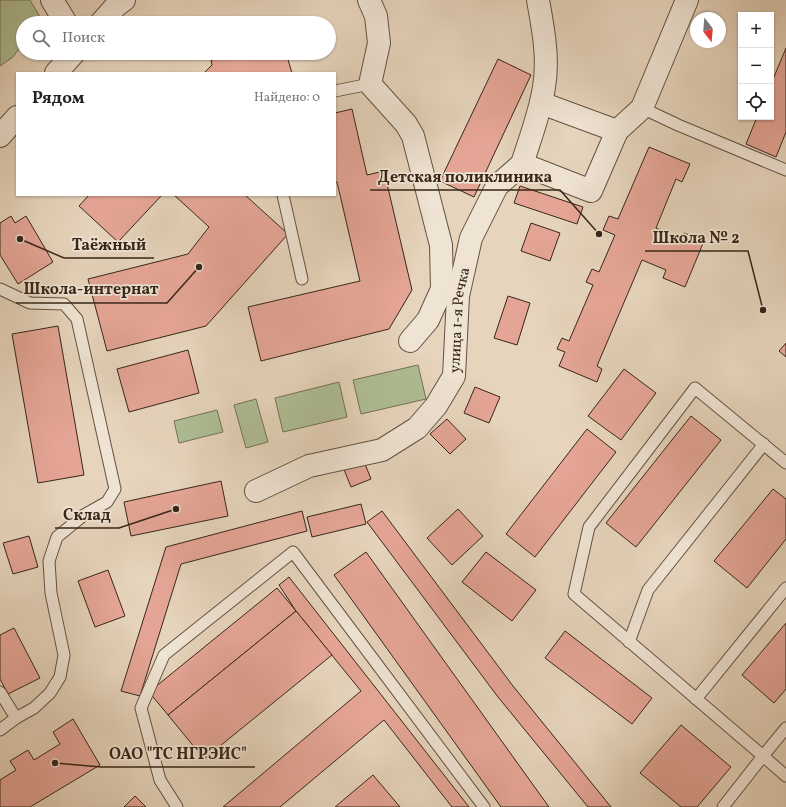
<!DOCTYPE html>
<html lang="ru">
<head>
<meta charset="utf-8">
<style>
  :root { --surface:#fff; --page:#f6f6f6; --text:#222; --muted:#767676; --line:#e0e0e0 }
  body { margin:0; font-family:Vollkorn,serif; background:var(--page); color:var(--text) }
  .controls { position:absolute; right:12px; top:12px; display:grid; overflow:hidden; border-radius:0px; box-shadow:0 1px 3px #0004 }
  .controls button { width:36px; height:36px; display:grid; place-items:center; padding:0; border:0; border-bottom:1px solid var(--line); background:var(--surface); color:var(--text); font:20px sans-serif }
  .compass { position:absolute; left:690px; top:12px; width:36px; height:36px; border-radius:50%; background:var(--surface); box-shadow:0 1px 3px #0004; rotate:164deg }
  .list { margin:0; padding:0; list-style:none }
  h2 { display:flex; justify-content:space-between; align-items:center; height:52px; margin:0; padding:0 16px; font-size:17px }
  h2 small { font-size:13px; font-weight:400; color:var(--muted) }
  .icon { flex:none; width:22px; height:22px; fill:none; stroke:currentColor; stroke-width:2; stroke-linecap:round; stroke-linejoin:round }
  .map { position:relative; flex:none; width:786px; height:807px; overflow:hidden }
  .search { position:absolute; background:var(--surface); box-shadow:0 1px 3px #0004; left:16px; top:16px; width:320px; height:44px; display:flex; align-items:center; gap:10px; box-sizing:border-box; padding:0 14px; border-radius:22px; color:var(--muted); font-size:15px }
  .panel { position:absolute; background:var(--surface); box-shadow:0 1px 3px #0004; left:16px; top:72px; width:320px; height:124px; border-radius:0px }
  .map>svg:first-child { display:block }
  .green { fill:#afbe95; stroke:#737257 }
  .building { fill:#e5a596; stroke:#372619 }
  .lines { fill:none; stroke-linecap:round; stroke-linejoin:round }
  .service-casing { stroke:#635242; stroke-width:13 }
  .minor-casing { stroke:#635242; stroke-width:24 }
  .tertiary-casing { stroke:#635242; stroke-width:24 }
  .service { stroke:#efe3d3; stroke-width:11 }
  .minor { stroke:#efe3d3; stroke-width:22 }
  .tertiary { stroke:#efe3d3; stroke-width:22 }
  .labels { text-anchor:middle; stroke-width:3.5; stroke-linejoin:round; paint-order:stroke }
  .street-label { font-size:15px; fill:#372619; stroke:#efe3d3 }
  .leader { fill:none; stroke:#372619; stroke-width:1.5 }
  .callout-dot { fill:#372619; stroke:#efe3d3; stroke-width:1.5 }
  .callout-label { font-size:16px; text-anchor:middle; font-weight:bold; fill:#372619; stroke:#efe3d3; stroke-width:3.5; stroke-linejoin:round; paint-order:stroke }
</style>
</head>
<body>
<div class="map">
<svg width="786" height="807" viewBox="0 0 786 807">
  <rect width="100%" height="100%" fill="#e6d4bc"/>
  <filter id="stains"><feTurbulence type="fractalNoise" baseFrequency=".005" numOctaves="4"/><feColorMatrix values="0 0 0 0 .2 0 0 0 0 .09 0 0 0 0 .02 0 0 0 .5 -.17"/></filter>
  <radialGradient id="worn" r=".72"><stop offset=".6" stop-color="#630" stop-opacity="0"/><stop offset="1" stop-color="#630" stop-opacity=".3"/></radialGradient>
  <g class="green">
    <path d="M0,0H30L40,17L36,23H23V43L13,57L0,66Z"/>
    <path d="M418,365L426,399L361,414L353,380Z"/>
    <path d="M339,382L347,417L283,432L275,398Z"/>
    <path d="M256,399L268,442L246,448L234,405Z"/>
    <path d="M217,410L223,432L179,443L174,421Z"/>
  </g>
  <g class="building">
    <path d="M786,48V132L776,157L746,144L757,117H771V84Z"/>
    <path d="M240,53H286L292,73H204L212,65L211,61L216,58L219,59Z"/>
    <path d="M498,59L531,75L474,197L440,181Z"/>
    <path d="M352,109L367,175L384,171L412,290L389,329L261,361L248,307L360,281L337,182H335V113Z"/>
    <path d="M649,147L690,164L682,182L676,179L656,228L681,239L684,233L704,241L685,287L663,278L666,270L642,260L597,366L602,369L597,382L559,366L565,352L557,349L562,338L569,341L593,285L586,282L592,269L599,272L615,235L603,230L609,216L618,219Z"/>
    <path d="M520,186L583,207L577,224L514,203Z"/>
    <path d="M89,195H162L118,242L79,206Z"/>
    <path d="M174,195H245L288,234L206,326L107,351L88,279L188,254L209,227Z"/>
    <path d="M11,216L15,223L26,216L53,262L18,284L0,255V223Z"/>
    <path d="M531,223L560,233L550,261L521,251Z"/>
    <path d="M508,296L530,303L517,345L494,338Z"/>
    <path d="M58,326L84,475L38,483L12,334Z"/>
    <path d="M786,343V357L779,351Z"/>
    <path d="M188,350L199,393L129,412L117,369Z"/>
    <path d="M624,369L656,393L621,440L588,416Z"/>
    <path d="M475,387L500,397L489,423L464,413Z"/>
    <path d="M691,416L721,440L636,547L606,523Z"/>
    <path d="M447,419L466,439L450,454L430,434Z"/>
    <path d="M587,429L616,452L535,557L506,534Z"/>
    <path d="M363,459L371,479L351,487L343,467Z"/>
    <path d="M221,481L228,516L131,536L124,502Z"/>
    <path d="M773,489L786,499V539L747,588L714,561Z"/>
    <path d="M361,504L366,524L312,537L307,517Z"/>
    <path d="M458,509L483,536L452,565L427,538Z"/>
    <path d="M302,511L307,531L181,564L140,696L121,691L166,547Z"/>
    <path d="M382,511L513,686L611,807H588L498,697L367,522Z"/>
    <path d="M29,536L38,567L13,574L3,543Z"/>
    <path d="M366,552L549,807H501L334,575Z"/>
    <path d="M486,552L536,590L512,621L462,582Z"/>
    <path d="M108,570L125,616L95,627L78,581Z"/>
    <path d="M289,577L469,807H452L384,720L280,807H223L361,691L296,611L279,585Z"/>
    <path d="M277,588L296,611L168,715L149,692Z"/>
    <path d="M296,611L332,655L204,759L168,715Z"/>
    <path d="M786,623V689L774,703L742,675Z"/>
    <path d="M14,628L40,678L8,694L0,679V635Z"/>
    <path d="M565,631L652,698L632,724L545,658Z"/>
    <path d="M73,719L100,765L30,807H0V780L16,770L10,761L28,750L34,760L60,744L53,732Z"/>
    <path d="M681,725L731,767L697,807H681L640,773Z"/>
    <path d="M373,775L400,807H335Z"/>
    <path d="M135,796L146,807H124Z"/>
  </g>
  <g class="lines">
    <g class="service-casing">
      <g id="service">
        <path d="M335,91L370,84"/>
        <path d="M642,108L678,125L786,170"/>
        <path d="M283,195L302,279"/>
        <path d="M0,289L30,303L64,304L77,319L115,489L107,502L84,515L57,537L49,561L51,593L64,655L60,677L50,693L34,708L16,718L0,730"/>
        <path d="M786,463L695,388L589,527L574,594L763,756L786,728"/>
        <path d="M629,642L648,590L764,444"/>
        <path d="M0,692L16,718"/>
        <path d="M696,699L786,588"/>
        <path d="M177,807L160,780L141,708L164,655L293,552L484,807"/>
        <path d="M723,807L763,756L786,776"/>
      </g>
    </g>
    <g class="minor-casing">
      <g id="minor">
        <path d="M52,0L66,23"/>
        <path d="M369,0L376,16L379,43L370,84L406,124L413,136L441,245L442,289L428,320L410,341"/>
        <path d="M541,103L617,131"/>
        <path d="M522,164L591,191L617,131L642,108L687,0"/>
        <path d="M522,164C530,139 540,113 544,87C549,58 543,28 538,0"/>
        <path id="s1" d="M256,491L309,466L382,450L417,428L436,406L454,376L458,296L471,238L497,186L522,164"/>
      </g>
    </g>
    <g class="tertiary-casing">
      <g id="tertiary">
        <path d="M101,23L116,6L124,0"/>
        <path d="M56,73L74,53"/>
        <path d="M0,136L17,117"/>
      </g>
    </g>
    <use href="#service" class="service"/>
    <use href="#minor" class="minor"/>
    <use href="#tertiary" class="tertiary"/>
  </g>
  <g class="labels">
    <g class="street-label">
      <text dy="5" stroke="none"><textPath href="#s1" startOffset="295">улица 1-я Речка</textPath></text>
    </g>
  </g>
  <path class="leader" d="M599 234L560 190H370M763 310L748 251H645M20 239L64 258H154M199 267L167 303H16M176 509L119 528H55M55 763L101 767H255"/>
  <g class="callout-dot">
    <circle cx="599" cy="234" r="4"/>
    <circle cx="763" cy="310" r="4"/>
    <circle cx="20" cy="239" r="4"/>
    <circle cx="199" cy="267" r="4"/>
    <circle cx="176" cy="509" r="4"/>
    <circle cx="55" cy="763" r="4"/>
  </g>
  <g class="callout-label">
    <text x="465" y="182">Детская поликлиника</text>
    <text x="696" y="243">Школа № 2</text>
    <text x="109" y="250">Таёжный</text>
    <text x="91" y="294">Школа-интернат</text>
    <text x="87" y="520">Склад</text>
    <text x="178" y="759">ОАО "ТС НГРЭИС"</text>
  </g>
  <rect width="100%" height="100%" filter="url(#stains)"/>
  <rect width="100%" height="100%" fill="url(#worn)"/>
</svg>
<div class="controls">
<button>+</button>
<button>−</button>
<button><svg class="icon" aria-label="locate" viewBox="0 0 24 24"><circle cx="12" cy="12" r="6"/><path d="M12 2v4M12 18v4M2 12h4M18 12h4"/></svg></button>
</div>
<svg class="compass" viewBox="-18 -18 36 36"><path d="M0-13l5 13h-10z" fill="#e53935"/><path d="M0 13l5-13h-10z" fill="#767676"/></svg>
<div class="search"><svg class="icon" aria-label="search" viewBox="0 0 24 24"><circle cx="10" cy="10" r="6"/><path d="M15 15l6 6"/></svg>Поиск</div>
<section class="panel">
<h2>Рядом<small>Найдено: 0</small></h2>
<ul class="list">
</ul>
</section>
</div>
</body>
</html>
